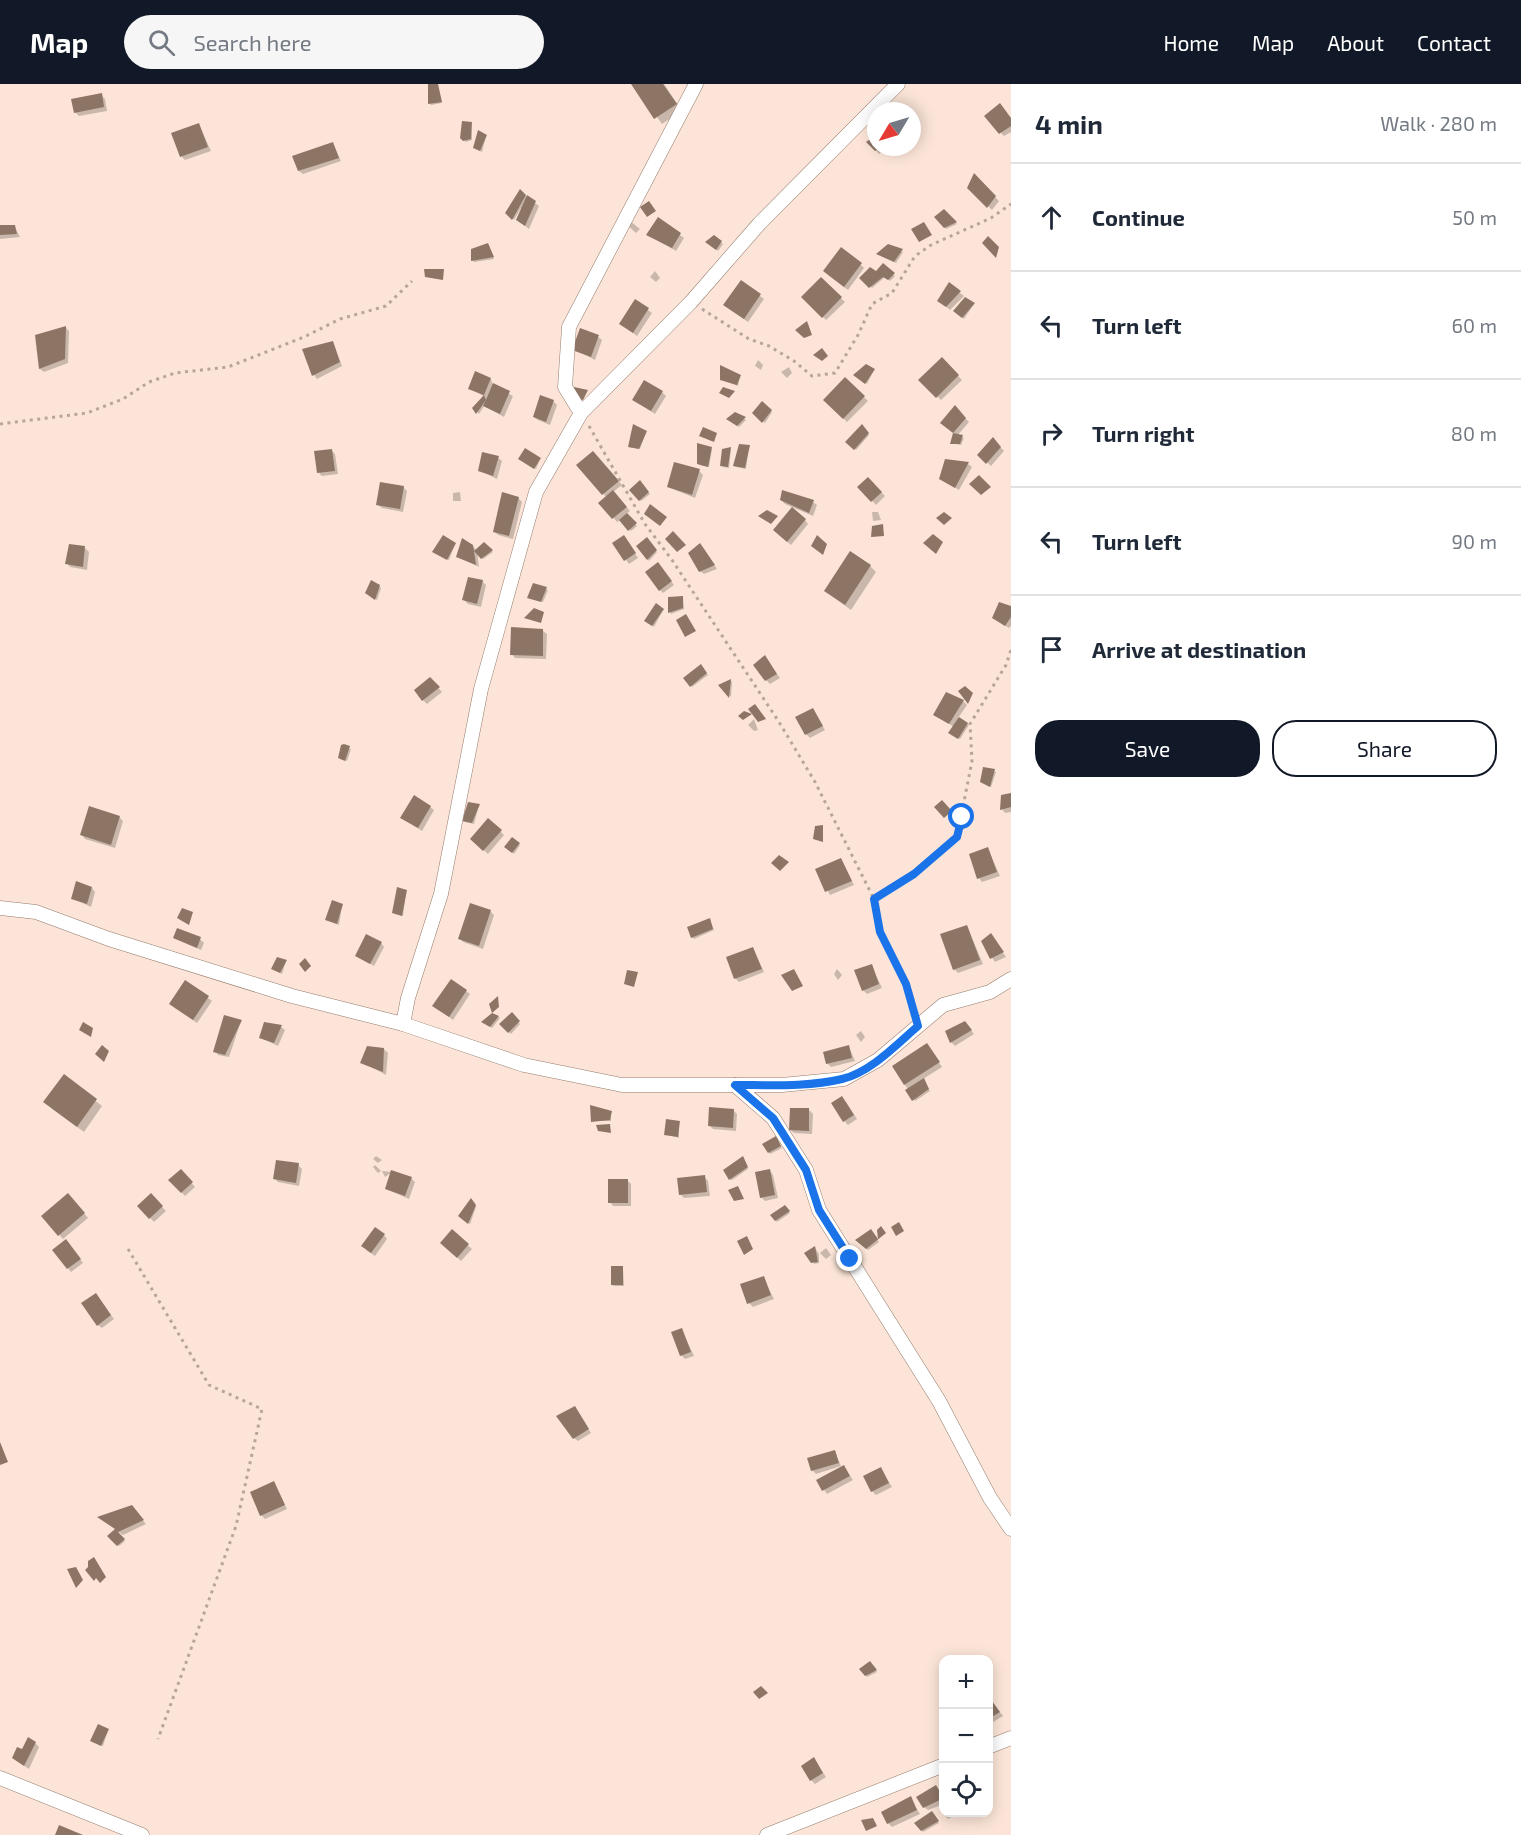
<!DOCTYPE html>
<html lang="en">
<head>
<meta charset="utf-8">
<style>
  :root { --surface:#fff; --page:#f6f6f7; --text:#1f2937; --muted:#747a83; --line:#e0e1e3; --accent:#111827 }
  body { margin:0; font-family:"Exo 2",sans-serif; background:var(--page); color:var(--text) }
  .controls { position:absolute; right:18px; bottom:18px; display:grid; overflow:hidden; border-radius:12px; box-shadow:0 3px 15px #0003 }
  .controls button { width:54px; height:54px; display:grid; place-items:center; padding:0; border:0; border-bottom:2px solid var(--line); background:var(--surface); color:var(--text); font:30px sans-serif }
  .compass { position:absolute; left:867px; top:18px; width:54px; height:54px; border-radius:50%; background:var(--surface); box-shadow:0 3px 15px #0003; rotate:232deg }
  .stop { position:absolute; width:18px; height:18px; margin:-14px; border:4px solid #1a73e8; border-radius:50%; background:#fff }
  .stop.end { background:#1a73e8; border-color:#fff; box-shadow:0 2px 6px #0008 }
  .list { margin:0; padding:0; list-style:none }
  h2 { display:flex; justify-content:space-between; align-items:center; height:78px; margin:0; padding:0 24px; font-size:26px }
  h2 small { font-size:20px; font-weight:400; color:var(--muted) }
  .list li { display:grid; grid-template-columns:39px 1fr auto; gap:18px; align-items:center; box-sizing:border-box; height:108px; padding:0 24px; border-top:2px solid var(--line) }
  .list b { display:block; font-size:22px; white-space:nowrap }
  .list em { font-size:20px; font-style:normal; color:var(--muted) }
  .actions { display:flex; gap:12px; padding:18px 24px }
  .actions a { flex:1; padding:14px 0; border:2px solid var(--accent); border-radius:24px; text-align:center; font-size:21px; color:var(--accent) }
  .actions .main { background:var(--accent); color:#fff }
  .icon { flex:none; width:33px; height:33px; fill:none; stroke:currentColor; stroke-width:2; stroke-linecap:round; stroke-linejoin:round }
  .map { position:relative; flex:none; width:1011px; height:1751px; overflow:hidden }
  header { display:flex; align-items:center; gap:36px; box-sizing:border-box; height:84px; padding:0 30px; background:var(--accent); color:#fff }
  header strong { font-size:28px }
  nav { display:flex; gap:33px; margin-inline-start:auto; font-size:21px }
  .search { width:420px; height:54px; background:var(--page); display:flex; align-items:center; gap:15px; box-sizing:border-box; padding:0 21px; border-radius:33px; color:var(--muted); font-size:22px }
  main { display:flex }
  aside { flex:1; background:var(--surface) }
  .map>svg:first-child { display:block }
  .shadow { fill:#0003 }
  .building { fill:#8d7566 }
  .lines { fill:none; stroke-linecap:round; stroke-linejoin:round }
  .street-casing { stroke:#947b6c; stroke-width:15 }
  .path { stroke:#b8a59a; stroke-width:3; stroke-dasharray:3 4.5; stroke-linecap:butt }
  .street { stroke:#fff; stroke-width:14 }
  .route { stroke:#1a73e8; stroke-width:8 }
</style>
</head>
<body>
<header>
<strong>Map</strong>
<div class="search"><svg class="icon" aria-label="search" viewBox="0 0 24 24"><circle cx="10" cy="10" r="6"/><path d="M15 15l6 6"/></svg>Search here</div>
<nav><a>Home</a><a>Map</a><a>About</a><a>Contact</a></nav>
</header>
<main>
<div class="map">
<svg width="1011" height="1751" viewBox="0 0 1011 1751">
  <rect width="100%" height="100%" fill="#fce5d8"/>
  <g class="shadow">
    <path d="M437,0L442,19L431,21L430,20Z"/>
    <path d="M633,0H664L682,27L662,40Z"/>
    <path d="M101,11L105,15L107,27L79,32L75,28Z"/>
    <path d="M1011,34V48L1004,52L1001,49Z"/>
    <path d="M471,39L472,56L466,58L462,54Z"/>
    <path d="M199,41L211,67L185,76L181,72Z"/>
    <path d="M486,52L482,68L474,64Z"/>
    <path d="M876,52V63H888L879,70L868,59Z"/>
    <path d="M333,60L341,77L303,90L299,87Z"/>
    <path d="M974,91L999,117L992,126L969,103Z"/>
    <path d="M520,108L539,122L529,145L518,136L523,125L521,124L514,136L507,129Z"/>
    <path d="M944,127L957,140L946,145L936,133Z"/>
    <path d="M658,135L684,154L676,167L648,151Z"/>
    <path d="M630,137L640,145L636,149L627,141Z"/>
    <path d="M0,142H14L20,153L0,155Z"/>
    <path d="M714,153L723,160L718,167L708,158Z"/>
    <path d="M488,160L494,175L474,178L472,176Z"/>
    <path d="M889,162L903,168L896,179L880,171Z"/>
    <path d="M861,181L864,184L848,206L828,191Z"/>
    <path d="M883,181L895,192L890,197L885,193L872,204L861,194L876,190Z"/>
    <path d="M655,187L660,194L656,198L650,193Z"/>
    <path d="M821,195L845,218L826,236L803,213Z"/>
    <path d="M741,198L764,215L748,238L729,225Z"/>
    <path d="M949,200L964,212L950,226L943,220Z"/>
    <path d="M635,217L652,229L637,252L621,240Z"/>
    <path d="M974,220L964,235L955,227Z"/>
    <path d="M65,243L69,247L68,279L44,288L40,285L37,252Z"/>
    <path d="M598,253L602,256L595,276L574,265Z"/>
    <path d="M333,259L342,282L317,295L314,291Z"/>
    <path d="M942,275L962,296L941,316L920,296Z"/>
    <path d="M758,276L763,281L761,286L755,282Z"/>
    <path d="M789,283L792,289L787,294L781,288Z"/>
    <path d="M874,286L867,300L856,291Z"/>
    <path d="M740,292L738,302L722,296Z"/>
    <path d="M491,295L493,301L513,312L504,333L484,322L479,330L474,324L485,313L469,304Z"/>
    <path d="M845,295L868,317L847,338L825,316Z"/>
    <path d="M662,308L666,312L655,330L638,319Z"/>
    <path d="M553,317L557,321L550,341L538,336L534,333Z"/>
    <path d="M762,319L772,328L765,339L754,329Z"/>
    <path d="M955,323L969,338L957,352L964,354L961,361L951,359L954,349L946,343Z"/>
    <path d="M735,329L746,336L739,343L728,335Z"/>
    <path d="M862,342L869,351L856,366L847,358Z"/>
    <path d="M646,348L640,365L629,363Z"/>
    <path d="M993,355L1004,367L991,382L979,371Z"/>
    <path d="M749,362L746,385L736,383L734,382Z"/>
    <path d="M731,364L729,384L723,383V366Z"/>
    <path d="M712,365L709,383L700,381L698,379Z"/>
    <path d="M332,367L335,370L338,390L322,392L319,389Z"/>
    <path d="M597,373L622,401L613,408L630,427L626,430L637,442L631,447L620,436L617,438L601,419L607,414L579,382Z"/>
    <path d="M498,374L502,377L497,395L479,386Z"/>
    <path d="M540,375L536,385L522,376Z"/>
    <path d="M968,380L972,383L959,406L940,395Z"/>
    <path d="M699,387L703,391L695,414L668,403Z"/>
    <path d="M868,395L885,412L876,421L859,403Z"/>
    <path d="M640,398L650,410L641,417L631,406Z"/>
    <path d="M403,403L407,407L403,428L382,424L378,421Z"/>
    <path d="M460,408L461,417H453V409Z"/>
    <path d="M783,408L813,418L817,421L813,432L785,420L781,416Z"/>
    <path d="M518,414L522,418L513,455L498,451L494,447Z"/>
    <path d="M872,428H878L881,436L873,437Z"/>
    <path d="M805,436L808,440L791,461L778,450Z"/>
    <path d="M647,455L657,468L649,477L639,462Z"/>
    <path d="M627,457L638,474L629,480L614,460Z"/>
    <path d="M455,460L449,476L435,469Z"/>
    <path d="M484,460L493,468L483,475L477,468L479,483L458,473L472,462L477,466Z"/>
    <path d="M85,464L89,468L87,486L70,483L67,479Z"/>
    <path d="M704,465L717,485L704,490L700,487Z"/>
    <path d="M870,482L876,488L851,526L825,507Z"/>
    <path d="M661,484L674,501L663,509L660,506Z"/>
    <path d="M482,497L486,501L481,523L468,520L464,516Z"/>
    <path d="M533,500L548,506L543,518L528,514Z"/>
    <path d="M379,502L381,504L377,516L368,510Z"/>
    <path d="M683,513L684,525L671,530L670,528Z"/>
    <path d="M1011,524V542L1009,544L993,534Z"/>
    <path d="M663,526L654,543L648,538Z"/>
    <path d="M543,547L547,550L546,575L515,574L512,570Z"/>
    <path d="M765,573L780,594L770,600L766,596Z"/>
    <path d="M701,582L708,591L692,603L685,594Z"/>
    <path d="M430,595L442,608L427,620L423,616Z"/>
    <path d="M731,597L732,598L731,613L720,602Z"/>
    <path d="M963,617L967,621L958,634L969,641L960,655L952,650L954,643L935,631Z"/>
    <path d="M813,626L825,646L810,654L806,650Z"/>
    <path d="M754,635L758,646L754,647L748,641Z"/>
    <path d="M342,663L351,665L347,677L341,675Z"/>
    <path d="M984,684L996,688L991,703L981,698Z"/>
    <path d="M1011,711V728L1005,729L1002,725Z"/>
    <path d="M479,721L474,740L465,738L464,737Z"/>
    <path d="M430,723L434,726L422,747L402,734Z"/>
    <path d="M119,733L123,737L115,764L85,755L82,751Z"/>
    <path d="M488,736L504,751L488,770L472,755Z"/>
    <path d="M512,755L520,761L514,770L506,763Z"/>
    <path d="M988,765L1000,792L982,798L979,794Z"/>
    <path d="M841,775L854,801L830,811L817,786Z"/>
    <path d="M92,804L95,808L91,823L72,814Z"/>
    <path d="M406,807L403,832L395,830L394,829Z"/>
    <path d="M342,821L339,841L329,837Z"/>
    <path d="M490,827L494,831L483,865L463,858L460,854Z"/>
    <path d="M710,836L714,846L694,855L692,853Z"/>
    <path d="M967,842L983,880L958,889L954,885Z"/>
    <path d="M174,854L200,855L204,859L201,866Z"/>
    <path d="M994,855L1006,873L995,878L982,858Z"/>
    <path d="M381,859L384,863L374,882L357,872Z"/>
    <path d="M753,865L764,888L739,898L735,894Z"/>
    <path d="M286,877L282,890L275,886Z"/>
    <path d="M871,881L882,904L867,910L863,906Z"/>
    <path d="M837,885L842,891L838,896L834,890Z"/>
    <path d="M186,898L212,917L197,939L175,924Z"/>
    <path d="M466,907L470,910L453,936L434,922Z"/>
    <path d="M512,930L520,940L511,950L501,940Z"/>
    <path d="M498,933L500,934L492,944L484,939Z"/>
    <path d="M241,937L229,973L218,971L215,967Z"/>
    <path d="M265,940L281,943L285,946L278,962L261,954Z"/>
    <path d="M968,942L974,950L955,962L951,958Z"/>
    <path d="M861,947L865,953L861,958L856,951Z"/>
    <path d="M849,963L855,977L831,983L827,979Z"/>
    <path d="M384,965L388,969L386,991L362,978Z"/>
    <path d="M930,965L942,983L923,995L930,1007L915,1017L894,983Z"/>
    <path d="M64,992L102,1022L84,1048L51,1024Z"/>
    <path d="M846,1018L857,1035L848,1041L844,1037Z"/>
    <path d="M733,1026L737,1030L736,1047L713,1045L709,1041Z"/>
    <path d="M809,1026L813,1030L812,1050L794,1049L790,1046Z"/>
    <path d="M611,1028V1037H593Z"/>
    <path d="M679,1038V1054L665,1050Z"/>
    <path d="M777,1055L782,1064L770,1070L764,1060Z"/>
    <path d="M376,1072L382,1076L378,1079L373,1075Z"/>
    <path d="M744,1075L748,1085L732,1096L730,1095Z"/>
    <path d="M298,1081L302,1085L299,1102L278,1098L274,1094Z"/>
    <path d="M375,1081L381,1087L378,1089L373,1083Z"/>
    <path d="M181,1087L195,1103L185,1112L170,1096Z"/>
    <path d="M382,1087L392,1088L385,1093Z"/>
    <path d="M770,1087L773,1091L778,1114L765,1117L761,1113Z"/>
    <path d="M704,1093L708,1097L710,1112L684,1114L680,1110Z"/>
    <path d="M411,1094L415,1098L409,1115L386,1105Z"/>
    <path d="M627,1096L631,1100V1122H613L610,1118Z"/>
    <path d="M151,1111L166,1127L154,1138L139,1122Z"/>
    <path d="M72,1115L88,1134L63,1155L43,1132Z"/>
    <path d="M471,1116L476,1123L470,1140L460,1132Z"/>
    <path d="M785,1123L790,1129L777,1138L772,1131Z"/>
    <path d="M452,1147L472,1165L461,1177L442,1159Z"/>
    <path d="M872,1148L879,1158L868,1166L858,1157Z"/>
    <path d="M384,1151L387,1155L375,1172L366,1166Z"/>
    <path d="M69,1161L83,1179L71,1188L54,1166Z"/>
    <path d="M815,1164L819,1170V1179L814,1180Z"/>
    <path d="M826,1164L831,1171L826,1175L820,1169Z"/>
    <path d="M623,1184L624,1202H614L612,1201Z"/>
    <path d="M763,1194L774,1215L753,1223L749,1219Z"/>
    <path d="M99,1215L114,1235L102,1244L98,1241Z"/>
    <path d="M682,1246L694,1272L685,1275L681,1271Z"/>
    <path d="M575,1324L591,1349L578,1357L574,1354Z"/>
    <path d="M835,1368L841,1382L816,1390L812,1386Z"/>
    <path d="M844,1383L853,1396L827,1410L818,1397Z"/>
    <path d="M881,1385L892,1403L876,1411L872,1407Z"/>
    <path d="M274,1399L287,1425L265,1435L261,1431Z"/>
    <path d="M135,1427L146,1440L123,1451L117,1447L125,1457L119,1462L110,1452Z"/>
    <path d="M870,1579L877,1588L867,1593L861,1585Z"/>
    <path d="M992,1618L1003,1632L988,1641V1621Z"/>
    <path d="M108,1646L103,1662L93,1658Z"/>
    <path d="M35,1659L39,1663L29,1685L17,1677L22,1667Z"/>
    <path d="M814,1675L826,1693L815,1700L811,1696Z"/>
    <path d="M936,1703L944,1711V1720L928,1726L924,1723Z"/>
    <path d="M910,1714L920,1730L892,1743L888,1739Z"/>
    <path d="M944,1725V1728H959L948,1735L941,1726Z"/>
    <path d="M932,1729L939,1739L923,1748L916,1739Z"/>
  </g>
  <g class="building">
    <path d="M428,0H438L442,18L428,20Z"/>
    <path d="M631,0H663L677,20L654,35Z"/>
    <path d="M102,9L104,23L74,29L71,15Z"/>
    <path d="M1000,19L1011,34V42L999,50L984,32Z"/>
    <path d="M462,37L472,38L471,55L463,57L460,54Z"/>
    <path d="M199,39L208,63L180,73L171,49Z"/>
    <path d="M478,46L487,51L480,67L473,64Z"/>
    <path d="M876,51V63H880L875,67L866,58Z"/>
    <path d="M333,58L339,74L298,87L292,72Z"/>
    <path d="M974,89L996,112L987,124L967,104Z"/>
    <path d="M520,105L526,111L512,136L505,129Z"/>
    <path d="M527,111L536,117L525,142L516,136Z"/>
    <path d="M649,117L656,127L647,133L640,123Z"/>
    <path d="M944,125L957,138L944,144L934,133Z"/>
    <path d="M658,133L681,149L672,164L646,151Z"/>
    <path d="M924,138L932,151L919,158L911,145Z"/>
    <path d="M0,141H15L17,150L0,151Z"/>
    <path d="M714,151L722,157L716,166L705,158Z"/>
    <path d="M988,152L999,163L996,174L982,159Z"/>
    <path d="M488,159L494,173L471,177V165Z"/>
    <path d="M888,160L903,165L894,178L876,170Z"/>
    <path d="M841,163L862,179L844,203L823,187Z"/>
    <path d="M883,179L895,189L888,196L883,193L869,204L859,194L870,183L876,187Z"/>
    <path d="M424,185H444L443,196L425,193Z"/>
    <path d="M821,193L842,213L822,234L801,213Z"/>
    <path d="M741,196L761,210L744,235L723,221Z"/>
    <path d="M949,198L961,207L946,223L937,217Z"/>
    <path d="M965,213L975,219L962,234L953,227Z"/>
    <path d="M635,215L649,224L633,249L619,240Z"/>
    <path d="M807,237L812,251L804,254L795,246Z"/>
    <path d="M66,242L65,275L39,285L35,251Z"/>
    <path d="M580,244L599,251L591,273L572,266Z"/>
    <path d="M333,257L340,278L312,292L302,265Z"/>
    <path d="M822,264L828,272L822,277L813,271Z"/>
    <path d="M942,273L959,291L936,314L918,296Z"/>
    <path d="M866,280L875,285L865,300L853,291Z"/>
    <path d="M720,281L741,291L737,301L720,296Z"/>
    <path d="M475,287L491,294L484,311L468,305Z"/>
    <path d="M845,293L865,312L843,335L823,316Z"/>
    <path d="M644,296L663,307L651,327L632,316Z"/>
    <path d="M493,299L510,307L500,330L483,322L486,316L476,330L472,324L484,311L486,316Z"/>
    <path d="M574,303L588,306L583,316L571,314Z"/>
    <path d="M723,303L735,307L729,314L719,309Z"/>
    <path d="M540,311L554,316L546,338L533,333Z"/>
    <path d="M762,317L772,326L762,339L752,329Z"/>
    <path d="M955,321L966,334L953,349L940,339Z"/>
    <path d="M735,328L746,333L737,342L726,335Z"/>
    <path d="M633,340L647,347L639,365L628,363Z"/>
    <path d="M862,340L869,349L854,366L845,358Z"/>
    <path d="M703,343L717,349L714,358L699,352Z"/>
    <path d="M953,349L963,351L960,360H950Z"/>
    <path d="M993,353L1001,363L986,380L977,371Z"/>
    <path d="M697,359L712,363L708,383L697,380Z"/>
    <path d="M739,360L750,361L745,384L733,382Z"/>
    <path d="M731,363L728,383L720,382L722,365Z"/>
    <path d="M525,364L541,374L534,385L518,375Z"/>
    <path d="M332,365L335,387L317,389L314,367Z"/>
    <path d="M593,367L619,397L602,411L576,381Z"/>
    <path d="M482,368L499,372L493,392L478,387Z"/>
    <path d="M945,375L969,378L955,404L939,395Z"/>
    <path d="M674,378L700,385L692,411L667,403Z"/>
    <path d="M979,391L991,403L981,411L969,400Z"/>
    <path d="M868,393L882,408L871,418L857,403Z"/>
    <path d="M640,396L649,408L639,417L629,406Z"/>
    <path d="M380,398L404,402L400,425L376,421Z"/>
    <path d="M613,406L627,423L612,435L598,419Z"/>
    <path d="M782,406L814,416L809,429L780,416Z"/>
    <path d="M502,408L519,413L509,452L493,448Z"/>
    <path d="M650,420L667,433L660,442L644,430Z"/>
    <path d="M792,423L806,435L787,458L773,446Z"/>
    <path d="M767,426L778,432L771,440L758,432Z"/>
    <path d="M944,428L952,434L944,441L936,434Z"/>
    <path d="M627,429L637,439L628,447L619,436Z"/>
    <path d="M883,440L884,452L871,453L872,442Z"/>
    <path d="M673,447L686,461L677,468L665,455Z"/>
    <path d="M933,450L943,458L936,470L923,459Z"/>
    <path d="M443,451L456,459L447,476L432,468Z"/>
    <path d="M624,451L636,469L624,477L612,459Z"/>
    <path d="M817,451L827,460L823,471L811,462Z"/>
    <path d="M647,453L657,466L647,476L636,462Z"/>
    <path d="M462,454L473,461L474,467L484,458L493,466L481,475L474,467L476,481L456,473Z"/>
    <path d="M700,459L715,481L699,488L688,469Z"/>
    <path d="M69,460L85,462L83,483L65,480Z"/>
    <path d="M850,467L871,481L845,521L824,507Z"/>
    <path d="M658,478L672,497L659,507L645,488Z"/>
    <path d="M468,493L483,496L477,520L462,516Z"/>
    <path d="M371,496L380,501L375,516L365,509Z"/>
    <path d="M533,499L547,503L541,518L527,514Z"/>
    <path d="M683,512V524L668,529V513Z"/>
    <path d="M999,518L1011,522V533L1005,542L992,534Z"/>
    <path d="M656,519L664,525L652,542L644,537Z"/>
    <path d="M534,524L544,528L541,539L524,534Z"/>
    <path d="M686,530L696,547L685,553L676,536Z"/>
    <path d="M511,543L543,545V572L510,571Z"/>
    <path d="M765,571L777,590L765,597L753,581Z"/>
    <path d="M701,580L707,589L690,603L683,594Z"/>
    <path d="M430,593L440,603L422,617L414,606Z"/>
    <path d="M731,595L729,614L718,601Z"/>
    <path d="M965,602L973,609L968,620L958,607Z"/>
    <path d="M946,608L964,616L949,640L933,631Z"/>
    <path d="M755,620L766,635L758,638L752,630L743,636L738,632L744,627L752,630L748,625Z"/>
    <path d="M813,624L823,642L805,651L795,633Z"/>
    <path d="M959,633L968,639L958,655L948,649Z"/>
    <path d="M344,660L350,662L345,677L338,674L341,661Z"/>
    <path d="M983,683L995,685L990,703L980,698Z"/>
    <path d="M1011,709V723L1000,726L1001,711Z"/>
    <path d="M414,711L431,722L418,744L400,734Z"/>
    <path d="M942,716L952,727L944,734L934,723Z"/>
    <path d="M468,718L480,720L472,739L462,737Z"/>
    <path d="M89,722L120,732L111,761L80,751Z"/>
    <path d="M488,734L502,746L483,767L470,755Z"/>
    <path d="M823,741V758L813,755L815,742Z"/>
    <path d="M512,753L520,759L512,769L504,763Z"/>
    <path d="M988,763L997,788L977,795L969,770Z"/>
    <path d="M779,771L789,778L780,787L771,779Z"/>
    <path d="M841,774L852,797L825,808L815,785Z"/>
    <path d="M76,797L92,803L87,820L71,815Z"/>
    <path d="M397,803L407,806L402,832L392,829Z"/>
    <path d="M332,816L343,820L337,840L325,836Z"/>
    <path d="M470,819L491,826L479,862L458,855Z"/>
    <path d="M182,824L193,828L189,841L177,834Z"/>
    <path d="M710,834L713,845L691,854L687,843Z"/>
    <path d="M967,841L980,876L953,886L940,850Z"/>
    <path d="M177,844L201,853L197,864L173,854Z"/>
    <path d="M991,849L1004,868L990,875L981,857Z"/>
    <path d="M366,850L382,858L370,880L355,872Z"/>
    <path d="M753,863L762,885L734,895L726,873Z"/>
    <path d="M277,873L287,876L280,889L271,885Z"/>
    <path d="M305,874L311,882L305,888L299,880Z"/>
    <path d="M872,880L879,900L862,907L854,886Z"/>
    <path d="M794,885L803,902L792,907L781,891Z"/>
    <path d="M627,886L638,888L634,903L624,900Z"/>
    <path d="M451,895L467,906L449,933L432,922Z"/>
    <path d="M185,896L209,912L193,936L169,920Z"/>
    <path d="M498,912L499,923L492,929L489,920Z"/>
    <path d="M512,928L520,937L508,949L499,940Z"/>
    <path d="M492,929L499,932L490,943L481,938Z"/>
    <path d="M224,931L242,936L225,971L213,968Z"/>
    <path d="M965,937L972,946L950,959L945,947Z"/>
    <path d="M83,938L93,944L91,953L79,946Z"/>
    <path d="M264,938L282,941L274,959L259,954Z"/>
    <path d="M927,959L940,978L904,1001L892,982Z"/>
    <path d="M102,961L109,967L104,978L95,970Z"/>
    <path d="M849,961L852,974L826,980L823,968Z"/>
    <path d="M367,962L384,964L383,988L360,979Z"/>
    <path d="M64,990L97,1015L77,1043L43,1018Z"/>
    <path d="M924,994L929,1005L912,1017L905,1006Z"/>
    <path d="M842,1012L854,1031L843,1038L831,1019Z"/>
    <path d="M590,1021L612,1027L610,1036L591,1038Z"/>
    <path d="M709,1023L734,1025L733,1044L708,1042Z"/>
    <path d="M790,1024H809V1047L789,1046Z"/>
    <path d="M666,1035L680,1037L678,1053L664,1051Z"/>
    <path d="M610,1040L611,1049L598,1047L596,1041Z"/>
    <path d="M776,1052L781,1062L768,1069L762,1060Z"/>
    <path d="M743,1072L748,1083L729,1096L723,1086Z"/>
    <path d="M276,1076L299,1079L296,1099L273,1095Z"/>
    <path d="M181,1085L193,1098L181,1109L168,1096Z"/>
    <path d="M770,1085L775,1111L760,1114L755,1088Z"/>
    <path d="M391,1086L412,1093L405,1112L385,1105Z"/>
    <path d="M705,1091L707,1108L679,1111L677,1094Z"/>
    <rect x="608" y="1095" width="20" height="24"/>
    <path d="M738,1102L744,1115L734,1117L728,1106Z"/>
    <path d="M68,1109L85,1129L58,1152L41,1132Z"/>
    <path d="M151,1109L163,1122L149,1135L137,1122Z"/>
    <path d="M471,1114L476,1121L468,1140L458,1132Z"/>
    <path d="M785,1121L790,1127L775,1137L770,1131Z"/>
    <path d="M899,1138L904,1147L896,1152L891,1143Z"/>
    <path d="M881,1142L886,1149L866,1165L855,1156L871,1145L878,1155L877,1146Z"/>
    <path d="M375,1143L385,1150L371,1169L361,1162Z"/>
    <path d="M452,1145L469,1160L457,1174L440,1159Z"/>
    <path d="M747,1152L753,1165L744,1171L737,1157Z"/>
    <path d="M66,1155L81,1175L67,1185L52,1166Z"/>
    <path d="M815,1162L818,1178L811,1179L804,1169Z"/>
    <rect x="611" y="1182" width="12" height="19"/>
    <path d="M764,1192L771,1211L747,1220L740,1200Z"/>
    <path d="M96,1209L111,1231L97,1242L81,1219Z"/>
    <path d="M682,1244L691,1268L680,1272L671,1248Z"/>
    <path d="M575,1322L589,1345L573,1355L556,1332Z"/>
    <path d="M0,1358L8,1378L0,1381Z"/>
    <path d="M835,1366L839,1379L811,1387L807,1374Z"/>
    <path d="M844,1381L850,1392L822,1407L816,1396Z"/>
    <path d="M881,1383L889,1399L871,1408L863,1392Z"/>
    <path d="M274,1397L285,1421L260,1432L250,1408Z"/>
    <path d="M132,1421L144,1436L118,1448L125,1455L117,1462L107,1452L115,1445L97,1433Z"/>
    <path d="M94,1473L106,1493L100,1499L96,1494L94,1497L85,1486L88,1483V1477Z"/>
    <path d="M76,1483L83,1496L76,1504L67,1485Z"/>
    <path d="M870,1577L877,1586L865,1592L859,1585Z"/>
    <path d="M761,1602L768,1609L759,1615L753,1608Z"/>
    <path d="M992,1617L1000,1628L988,1635V1619Z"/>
    <path d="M98,1640L109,1645L101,1662L90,1657Z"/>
    <path d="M28,1653L36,1658L24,1682L12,1674L17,1663L22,1665Z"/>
    <path d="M814,1673L823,1689L810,1697L801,1682Z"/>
    <path d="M936,1701L944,1714L923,1724L916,1713Z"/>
    <path d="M911,1712L917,1726L887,1740L881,1728Z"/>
    <path d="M932,1727L939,1737L921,1747L914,1739Z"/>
    <path d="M873,1734L877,1742L866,1747L861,1736Z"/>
    <path d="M59,1741L83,1751H55Z"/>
  </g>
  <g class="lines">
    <g class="street-casing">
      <g id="street">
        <path d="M581,329L565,303L569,243L696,0"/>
        <path d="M0,824L36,828L109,855L292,912L403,940L408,914L441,810L481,605L536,408L581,329L691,218L759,140L898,0"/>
        <path d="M403,940L524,981L622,1001H782L844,995L878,976L943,921L990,908L1011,895"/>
        <path d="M735,1001L773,1034L806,1086L819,1126L939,1317L990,1414L1011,1445"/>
        <path d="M988,1663L1011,1654"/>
        <path d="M0,1694L142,1751"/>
        <path d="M767,1751L944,1681"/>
      </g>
    </g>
    <g class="path">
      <path d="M702,225L749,255L769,262L794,277L812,292L835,289L858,251L872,220L892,209L915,172L931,161L991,134L1011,120"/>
      <path d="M0,340L87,329L123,315L149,298L175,289L228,283L304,253L340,235L386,222L412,197"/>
      <path d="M589,342L645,440L672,476L779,638L815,698L874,815L880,848L906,900L914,929"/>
      <path d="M874,815L914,790L957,753L972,677L970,640L1006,581L1011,566"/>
      <path d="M128,1165L209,1301L262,1325L236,1442L158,1655"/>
    </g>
    <use href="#street" class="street"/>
  </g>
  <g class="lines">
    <path class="route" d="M850,1175L819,1126L806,1086L773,1034L735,1001C770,1001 809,1003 842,995C871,988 897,960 918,942L906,900L880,848L874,815L914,790L957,753L962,733"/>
  </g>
</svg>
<div class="controls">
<button>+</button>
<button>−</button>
<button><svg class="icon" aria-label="locate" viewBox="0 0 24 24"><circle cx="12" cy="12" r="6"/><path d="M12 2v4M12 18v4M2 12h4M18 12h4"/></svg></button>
</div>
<svg class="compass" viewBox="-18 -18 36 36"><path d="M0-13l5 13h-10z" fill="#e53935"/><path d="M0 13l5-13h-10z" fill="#747a83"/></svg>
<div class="stop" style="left:962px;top:733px"></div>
<div class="stop end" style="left:850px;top:1175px"></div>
</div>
<aside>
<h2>4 min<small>Walk · 280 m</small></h2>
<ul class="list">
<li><svg class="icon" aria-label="ahead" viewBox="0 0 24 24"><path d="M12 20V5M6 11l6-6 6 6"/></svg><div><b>Continue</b></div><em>50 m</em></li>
<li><svg class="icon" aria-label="left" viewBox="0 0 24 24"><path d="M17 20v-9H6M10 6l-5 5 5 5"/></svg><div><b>Turn left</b></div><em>60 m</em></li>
<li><svg class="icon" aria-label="right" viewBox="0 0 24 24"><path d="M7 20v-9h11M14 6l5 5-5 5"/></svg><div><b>Turn right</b></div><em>80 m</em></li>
<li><svg class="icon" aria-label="left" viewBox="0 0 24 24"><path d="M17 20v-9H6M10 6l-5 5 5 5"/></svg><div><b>Turn left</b></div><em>90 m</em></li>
<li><svg class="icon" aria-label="arrive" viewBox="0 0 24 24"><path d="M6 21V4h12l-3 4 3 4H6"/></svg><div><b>Arrive at destination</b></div></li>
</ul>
<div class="actions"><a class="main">Save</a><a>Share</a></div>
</aside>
</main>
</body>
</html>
